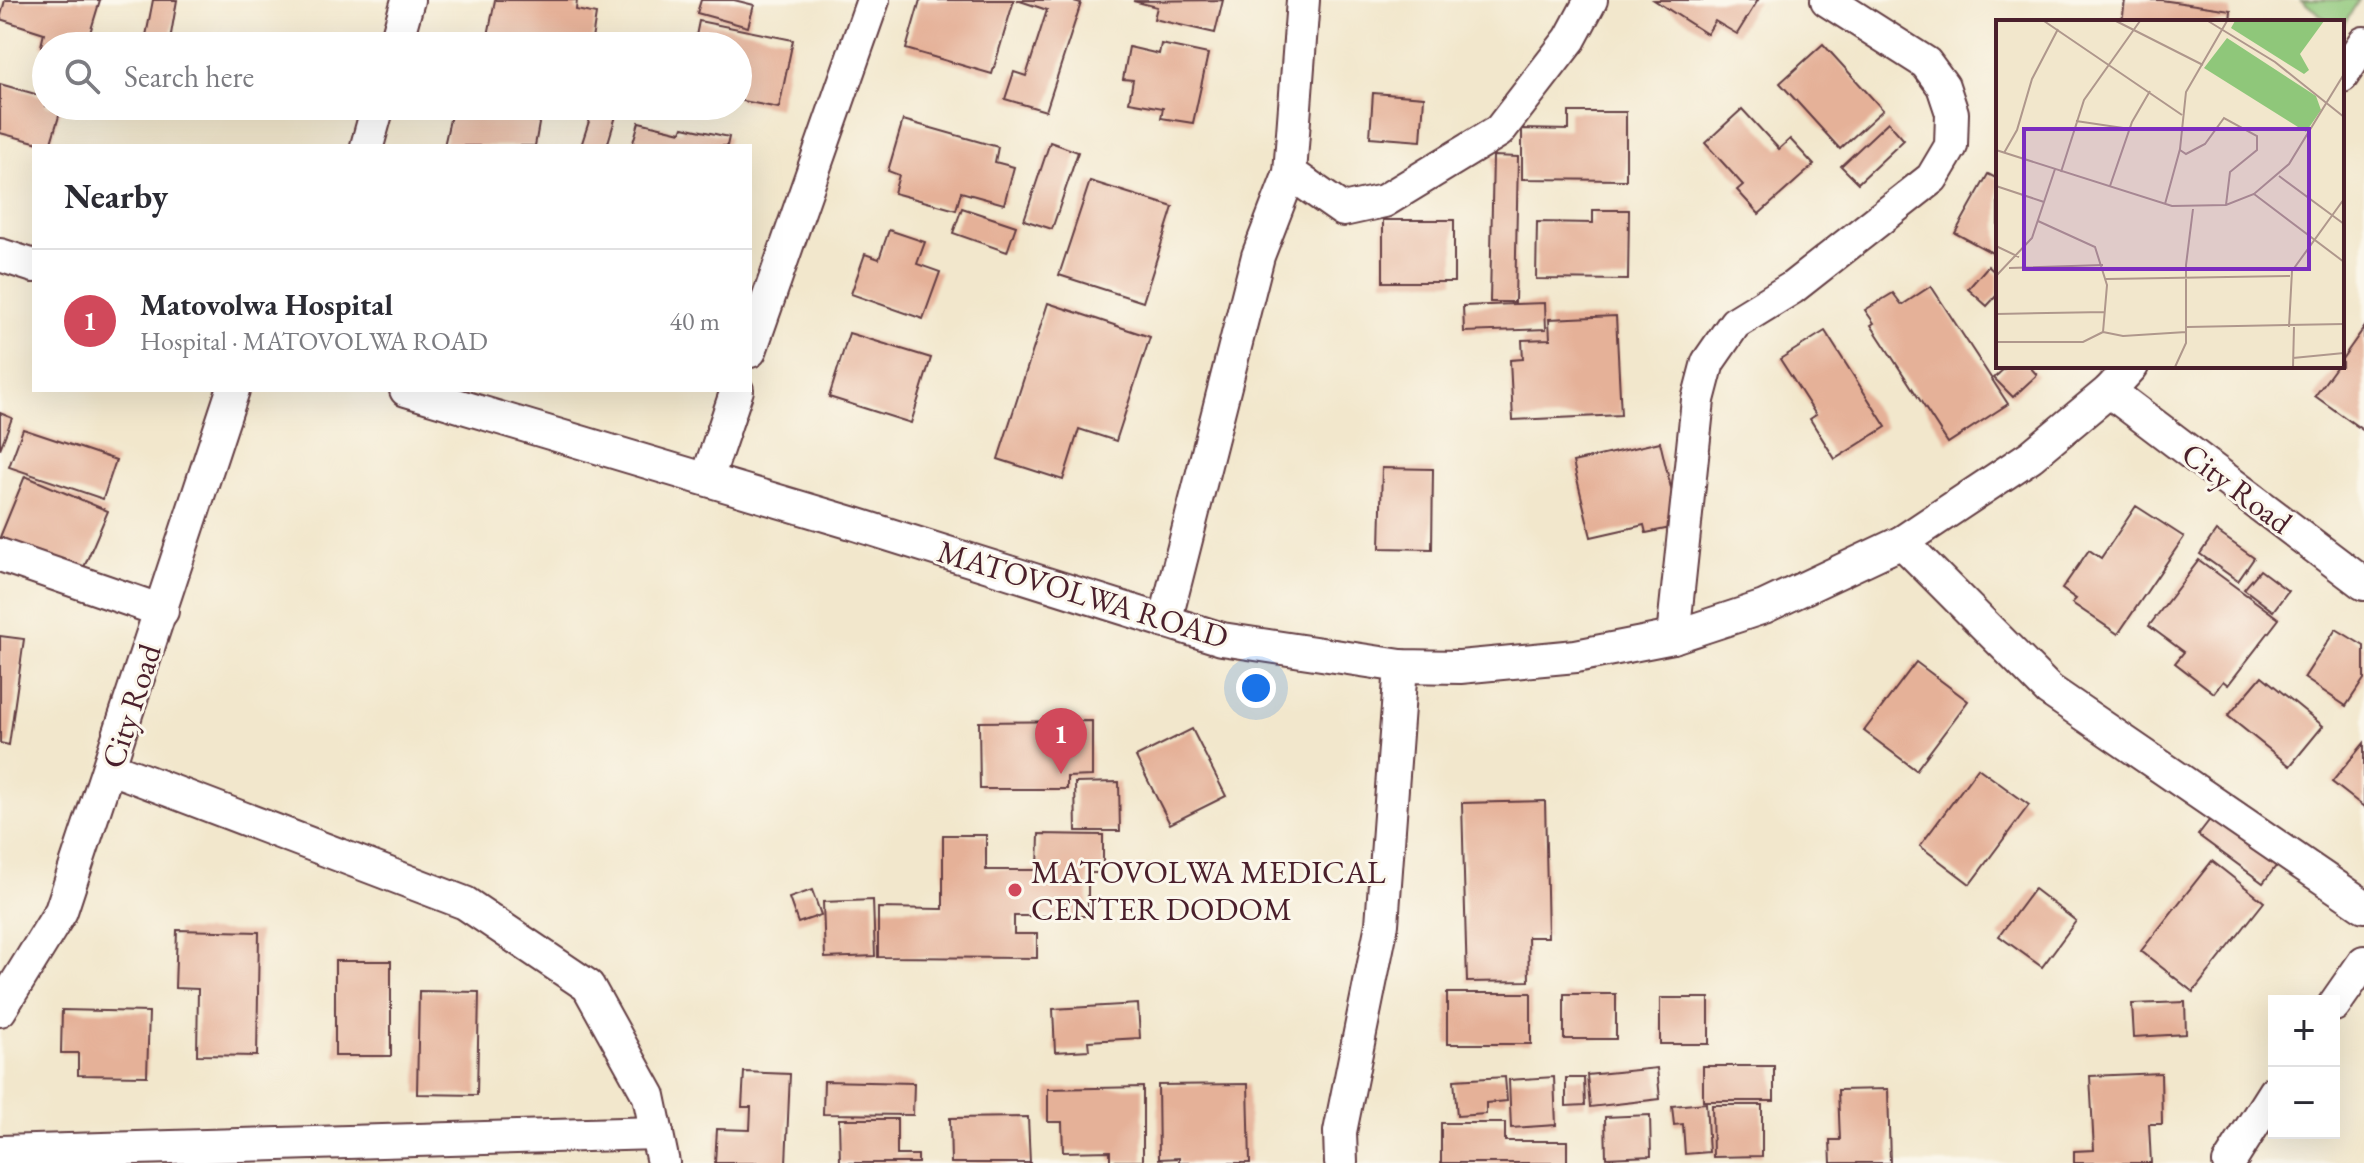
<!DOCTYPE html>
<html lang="en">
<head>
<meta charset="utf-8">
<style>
  :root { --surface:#fff; --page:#f2f2f3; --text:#2b2b33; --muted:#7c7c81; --line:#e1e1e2; --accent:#d1495b }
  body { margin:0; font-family:"EB Garamond",serif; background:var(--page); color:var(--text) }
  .controls { position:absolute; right:24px; bottom:24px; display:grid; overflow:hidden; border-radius:0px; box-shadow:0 8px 32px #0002 }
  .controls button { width:72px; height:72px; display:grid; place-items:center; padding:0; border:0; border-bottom:2px solid var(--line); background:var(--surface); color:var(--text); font:40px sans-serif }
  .you { position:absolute; left:1256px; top:688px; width:28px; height:28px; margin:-20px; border:6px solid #fff; border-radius:50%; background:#1a73e8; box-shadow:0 0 0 12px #1a73e833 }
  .badge { display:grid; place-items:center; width:52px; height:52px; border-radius:50%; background:var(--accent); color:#fff; font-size:26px; font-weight:700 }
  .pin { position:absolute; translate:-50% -66px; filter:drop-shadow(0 2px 4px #0008) }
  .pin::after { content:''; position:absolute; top:42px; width:28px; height:24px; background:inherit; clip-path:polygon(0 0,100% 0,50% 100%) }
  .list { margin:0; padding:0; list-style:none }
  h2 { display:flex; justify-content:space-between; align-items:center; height:104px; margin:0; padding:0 32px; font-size:34px }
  h2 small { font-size:26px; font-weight:400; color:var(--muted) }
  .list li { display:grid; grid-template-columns:52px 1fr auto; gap:24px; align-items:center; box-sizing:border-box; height:144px; padding:0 32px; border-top:2px solid var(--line) }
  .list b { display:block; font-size:30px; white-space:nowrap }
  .list p { margin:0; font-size:26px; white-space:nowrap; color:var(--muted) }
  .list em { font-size:26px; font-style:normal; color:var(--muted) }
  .icon { flex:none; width:44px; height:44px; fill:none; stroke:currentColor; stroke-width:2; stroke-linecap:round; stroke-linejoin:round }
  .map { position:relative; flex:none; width:2364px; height:1163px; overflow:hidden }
  .search { position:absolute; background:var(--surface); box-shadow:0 8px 32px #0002; left:32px; top:32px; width:720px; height:88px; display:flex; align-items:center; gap:20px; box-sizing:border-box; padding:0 28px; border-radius:44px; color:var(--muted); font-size:30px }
  .panel { position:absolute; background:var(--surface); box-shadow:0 8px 32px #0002; left:32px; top:144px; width:720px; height:248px; border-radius:0px }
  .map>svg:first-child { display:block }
  .green { fill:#8fc77a; stroke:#6c7352; stroke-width:2 }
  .building { fill:#e5b198 }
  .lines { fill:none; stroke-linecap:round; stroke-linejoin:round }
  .minor-casing { stroke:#633d43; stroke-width:36 }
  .minor { stroke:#fff; stroke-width:32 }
  .poi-dot { fill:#d1495b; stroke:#fbf7ec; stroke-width:3 }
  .labels { text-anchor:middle; stroke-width:6; stroke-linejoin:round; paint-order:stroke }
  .street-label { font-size:32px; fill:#4a1f2b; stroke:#fbf7ec }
  .poi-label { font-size:32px; fill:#4a1f2b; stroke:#fbf7ec; text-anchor:start }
  .inset-road { fill:none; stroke:#af978c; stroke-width:2 }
  .view { fill:#7b2cbf; fill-opacity:0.15; stroke:#7b2cbf; stroke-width:4 }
  .inset-edge { fill:none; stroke:#4a1f2b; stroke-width:4 }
</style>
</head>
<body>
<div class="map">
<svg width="2364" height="1163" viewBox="0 0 2364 1163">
  <rect width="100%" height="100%" fill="#fbf7ec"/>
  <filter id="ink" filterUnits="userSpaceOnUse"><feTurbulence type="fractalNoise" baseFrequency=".0125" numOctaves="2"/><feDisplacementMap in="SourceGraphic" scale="16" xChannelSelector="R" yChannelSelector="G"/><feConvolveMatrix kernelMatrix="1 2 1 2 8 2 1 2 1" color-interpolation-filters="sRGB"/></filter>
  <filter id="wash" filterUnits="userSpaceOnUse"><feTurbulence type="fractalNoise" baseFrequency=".006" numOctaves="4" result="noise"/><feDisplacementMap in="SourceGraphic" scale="32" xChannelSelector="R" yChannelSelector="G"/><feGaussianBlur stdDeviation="1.8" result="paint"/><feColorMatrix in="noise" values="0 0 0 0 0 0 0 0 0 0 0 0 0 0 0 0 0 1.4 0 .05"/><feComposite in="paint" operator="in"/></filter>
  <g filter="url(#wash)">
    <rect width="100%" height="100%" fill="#f2e7cc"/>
    <path class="green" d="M2301,0H2359L2342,27V22H2330Z"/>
    <g id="blocks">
      <g class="building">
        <path d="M5,0H100L86,46L46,47L41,46L44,33L0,19Z"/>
        <path d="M153,0H177L169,46H144Z"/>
        <path d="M495,0H577L576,10L596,14L591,46H486Z"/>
        <path d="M701,0H734L754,5L748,27L697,13Z"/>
        <path d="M920,0H1014L992,74L906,49Z"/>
        <path d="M1017,0H1070L1081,3L1046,111L1005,99L1014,72L1026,76L1047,10Z"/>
        <path d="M1223,0L1215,33L1154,19L1157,7L1133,1Z"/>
        <path d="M1654,0H1758L1737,34L1715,21L1707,34Z"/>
        <path d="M2125,0H2161L2231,10L2230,22H2122Z"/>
        <path d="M699,21L793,40L779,108L738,100V46H694Z"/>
        <path d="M1161,44L1208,54L1193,123L1161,118L1163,108L1129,102L1133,80L1123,79L1129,47L1159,54Z"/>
        <path d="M1823,44L1883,110L1840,149L1780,83Z"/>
        <path d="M0,84L46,97V106H62L50,146L0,133Z"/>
        <path d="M1373,93L1424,97L1421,141L1370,137Z"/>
        <path d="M453,106H474L540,118L535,146H444Z"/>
        <path d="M594,106H619L607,146H581Z"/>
        <path d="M1742,109L1779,149L1790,139L1814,165L1759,214L1737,190L1743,185L1705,143Z"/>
        <path d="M1569,112H1626V180L1522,179V129L1569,130Z"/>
        <path d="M903,120L998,147L995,162L1014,167L1004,204L961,192L956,210L894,193L899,175L888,171Z"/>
        <path d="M639,122L681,132L683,127L729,137L727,146H632Z"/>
        <path d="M1888,122L1904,140L1858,183L1841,166Z"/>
        <path d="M1050,142L1078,152L1052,229L1024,220Z"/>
        <path d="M1493,156L1518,157L1515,302H1490Z"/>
        <path d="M1988,174L1998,179V256L1955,233Z"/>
        <path d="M1090,181L1173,207L1143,302L1059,275Z"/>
        <path d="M962,208L1016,226L1007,252L953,233Z"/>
        <path d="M1593,210H1629L1628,280L1536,279L1537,222L1593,223Z"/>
        <rect x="1383" y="220" width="71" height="62"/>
        <path d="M889,230L925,242L917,264L940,272L923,319L851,294L865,254L879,259Z"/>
        <path d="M1988,266L1998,275V294L1987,306L1968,289Z"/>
        <path d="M1931,286L2008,404L1948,443L1871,325L1874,323L1865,310L1893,293L1902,305Z"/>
        <path d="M1048,303L1150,337L1116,441L1079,429L1063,480L998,459Z"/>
        <path d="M1545,303L1546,329L1464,332L1463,306Z"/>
        <path d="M1616,316L1621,415L1513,420L1510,360L1523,359L1522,340L1550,339L1549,319Z"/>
        <path d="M2364,328V431L2315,396L2337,366H2342V359Z"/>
        <path d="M1825,331L1886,427L1835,459L1810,419L1816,415L1780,359Z"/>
        <path d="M849,333L931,358L911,423L829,397Z"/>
        <path d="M2007,366H2029L2037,375L2013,397L1994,378Z"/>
        <path d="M0,413L12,418L0,449Z"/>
        <path d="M23,429L116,460L103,499L9,467Z"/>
        <path d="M1660,442L1680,526L1646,533L1644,525L1591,537L1573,462Z"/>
        <path d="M1382,468L1433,469L1432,549L1380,548Z"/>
        <path d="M25,476L108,511L82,572L0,537Z"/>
        <path d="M2136,506L2184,537L2118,634L2072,603L2076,599L2062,589L2089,550L2101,558Z"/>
        <path d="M2216,531L2254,558L2238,581L2200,554Z"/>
        <path d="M2199,560L2279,619L2228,685L2223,681L2214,693L2175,663L2184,652L2149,626Z"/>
        <path d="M2260,570L2288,591L2273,611L2244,589Z"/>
        <path d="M2336,629L2364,646V679L2346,706L2304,678Z"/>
        <path d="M0,636L24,639L9,745L0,743Z"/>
        <path d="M1916,662L1968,701L1916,770L1864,731Z"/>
        <path d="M2262,676L2323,726L2290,766L2228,716Z"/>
        <path d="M1092,721V776L1067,777V789H980L979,722Z"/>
        <path d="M1192,729L1226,796L1170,824L1136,757Z"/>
        <path d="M2364,743V807L2332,782Z"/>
        <path d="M1978,768L2029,805L1970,884L1920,846Z"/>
        <path d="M1119,782L1120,831H1076L1075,783Z"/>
        <path d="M1545,801L1548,937H1528L1529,981L1467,982L1462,803Z"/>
        <path d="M2215,813L2280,861L2263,883L2198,835Z"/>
        <path d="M1039,834L1103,835V873H1088V916H1014V934H1037V958L878,957V908L943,909V835H986V870H1038Z"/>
        <path d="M2212,861L2264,902L2193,992L2141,951Z"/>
        <path d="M2034,889L2076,921L2042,967L1999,936Z"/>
        <path d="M812,890L821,915L798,923L789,898Z"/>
        <path d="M873,900L875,956L825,958L823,902Z"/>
        <path d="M177,930L259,932L257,1056L197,1055L198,989L175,988Z"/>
        <rect x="335" y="961" width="56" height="95"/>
        <path d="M419,991L479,992L477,1095L417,1094Z"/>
        <rect x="1447" y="993" width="84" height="51"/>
        <rect x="1564" y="994" width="52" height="45"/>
        <rect x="1660" y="998" width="49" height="46"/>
        <path d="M2185,1002L2186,1034L2134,1037L2132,1004Z"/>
        <path d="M1138,1004L1140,1038L1088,1041L1089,1050L1055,1052L1053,1009Z"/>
        <path d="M62,1010L149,1012L147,1076L78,1075V1053H61Z"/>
        <rect x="1703" y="1066" width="71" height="35"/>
        <path d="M1657,1068L1660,1099L1590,1107L1587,1075Z"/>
        <path d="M744,1072L790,1074L786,1163H715L717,1129L750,1130L751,1107H742Z"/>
        <path d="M2161,1073L2162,1124H2149L2151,1163H2074V1151L2094,1150L2090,1076Z"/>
        <path d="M1505,1077L1507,1101L1486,1103V1114L1457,1116L1454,1080Z"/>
        <path d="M1554,1077L1556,1125L1511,1128L1509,1080Z"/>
        <path d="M1566,1078H1584L1585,1105L1566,1106Z"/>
        <path d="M824,1081L914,1083L913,1115L823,1114Z"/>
        <path d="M1248,1084L1250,1163H1179V1158L1159,1159L1158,1085Z"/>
        <path d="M1143,1087V1161H1110V1151L1063,1152L1062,1122H1048V1089Z"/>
        <path d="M1888,1089L1890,1163H1831L1830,1140H1840L1838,1090Z"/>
        <path d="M1706,1103L1709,1152L1685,1154L1683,1124L1674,1125L1672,1106Z"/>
        <path d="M1712,1105H1762V1156L1713,1157Z"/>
        <path d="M1650,1115L1651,1156L1606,1158L1605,1117Z"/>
        <path d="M1028,1117L1030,1163H951L950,1118Z"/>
        <path d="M839,1119H897V1155H918V1163H840Z"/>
        <path d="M1441,1123H1505V1141H1567V1163H1441Z"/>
      </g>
    </g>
  </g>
  <g filter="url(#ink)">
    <use href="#blocks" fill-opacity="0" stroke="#633d43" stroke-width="2"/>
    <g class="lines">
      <g class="minor-casing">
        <g id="minor">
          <path d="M395,46L408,0"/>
          <path d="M2342,76L2364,43"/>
          <path d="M367,146L378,106"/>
          <path d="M1290,173L1343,210L1384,201L1499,131L1570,39L1591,0"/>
          <path d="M0,255L34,266"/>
          <path d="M750,351L873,0"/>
          <path d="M406,390L852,523L1222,639L1401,666L1460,667L1576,656L1673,637L1764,607L1902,542L2031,456L2109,391L2132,366"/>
          <path d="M2109,391L2364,584"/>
          <path d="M707,479L737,390"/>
          <path d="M1902,542L2049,690L2364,906"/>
          <path d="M0,555L162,611"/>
          <path d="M1165,622L1258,256L1290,173L1303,0"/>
          <path d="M1673,637L1698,400L1708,362L1735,323L1792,288L1932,178L1951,146L1952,113L1943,86L1926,63L1827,0"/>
          <path d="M111,768L465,903L588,986L649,1096L663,1163"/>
          <path d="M2334,1005L2364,962"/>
          <path d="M0,1010L61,911L233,390"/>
          <path d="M0,1152L657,1133"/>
          <path d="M1341,1163L1340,1132L1382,924L1401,666"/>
          <path d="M2229,1163L2274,1092"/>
        </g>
      </g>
      <use href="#minor" class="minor"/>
    </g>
  </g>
  <circle class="poi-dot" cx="1015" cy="890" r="8"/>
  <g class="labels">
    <g class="street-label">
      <text transform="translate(2237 488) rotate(37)" y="11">City Road</text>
      <text transform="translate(1083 594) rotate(17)" y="11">MATOVOLWA ROAD</text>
      <text transform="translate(131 706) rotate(-72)" y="11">City Road</text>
    </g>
    <g class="poi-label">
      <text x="1031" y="883">MATOVOLWA MEDICAL<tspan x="1031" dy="37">CENTER DODOM</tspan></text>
    </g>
  </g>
  <g transform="translate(1996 20)">
    <rect width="348" height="348" fill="#f2e7cc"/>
    <path d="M239,1H328L304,34L313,50L308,54L235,8ZM231,18L320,76L325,90L310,112L208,48Z" fill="#8fc77a"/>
    <path class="inset-road" d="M48,1L186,95M120,1L207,45M212,1L279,42L348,97M80,101L134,109M0,130L176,186L230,185L258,174L293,144L348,54M184,130L190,134L209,124L228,98L261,116V130L234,152L230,185M8,133L21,110L36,59L62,9M65,152L88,80L144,1M283,156L348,204M0,166L48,182M114,166L136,102L154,71M258,174L348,242M169,184L184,129L190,72L231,1M0,226L23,237M13,248L107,245M0,256L36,218L59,149M110,259L294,256M0,294L109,292M191,307L348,304M293,307L296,251L348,179M107,312L127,316L190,312M0,322H87L107,312L111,265L99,227L42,201M297,338L348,333M179,347L190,323V245L197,189M297,347L298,307"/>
    <path class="view" d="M28,109H313V249H28Z"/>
    <rect width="348" height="348" class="inset-edge"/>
  </g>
</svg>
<div class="controls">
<button>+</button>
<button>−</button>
</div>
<div class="you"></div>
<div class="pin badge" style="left:1061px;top:774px">1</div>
<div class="search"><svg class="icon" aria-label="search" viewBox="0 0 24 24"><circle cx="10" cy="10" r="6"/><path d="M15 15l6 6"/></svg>Search here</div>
<section class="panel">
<h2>Nearby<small></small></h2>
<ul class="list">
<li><span class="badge">1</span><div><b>Matovolwa Hospital</b><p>Hospital · MATOVOLWA ROAD</p></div><em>40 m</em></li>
</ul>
</section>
</div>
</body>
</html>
